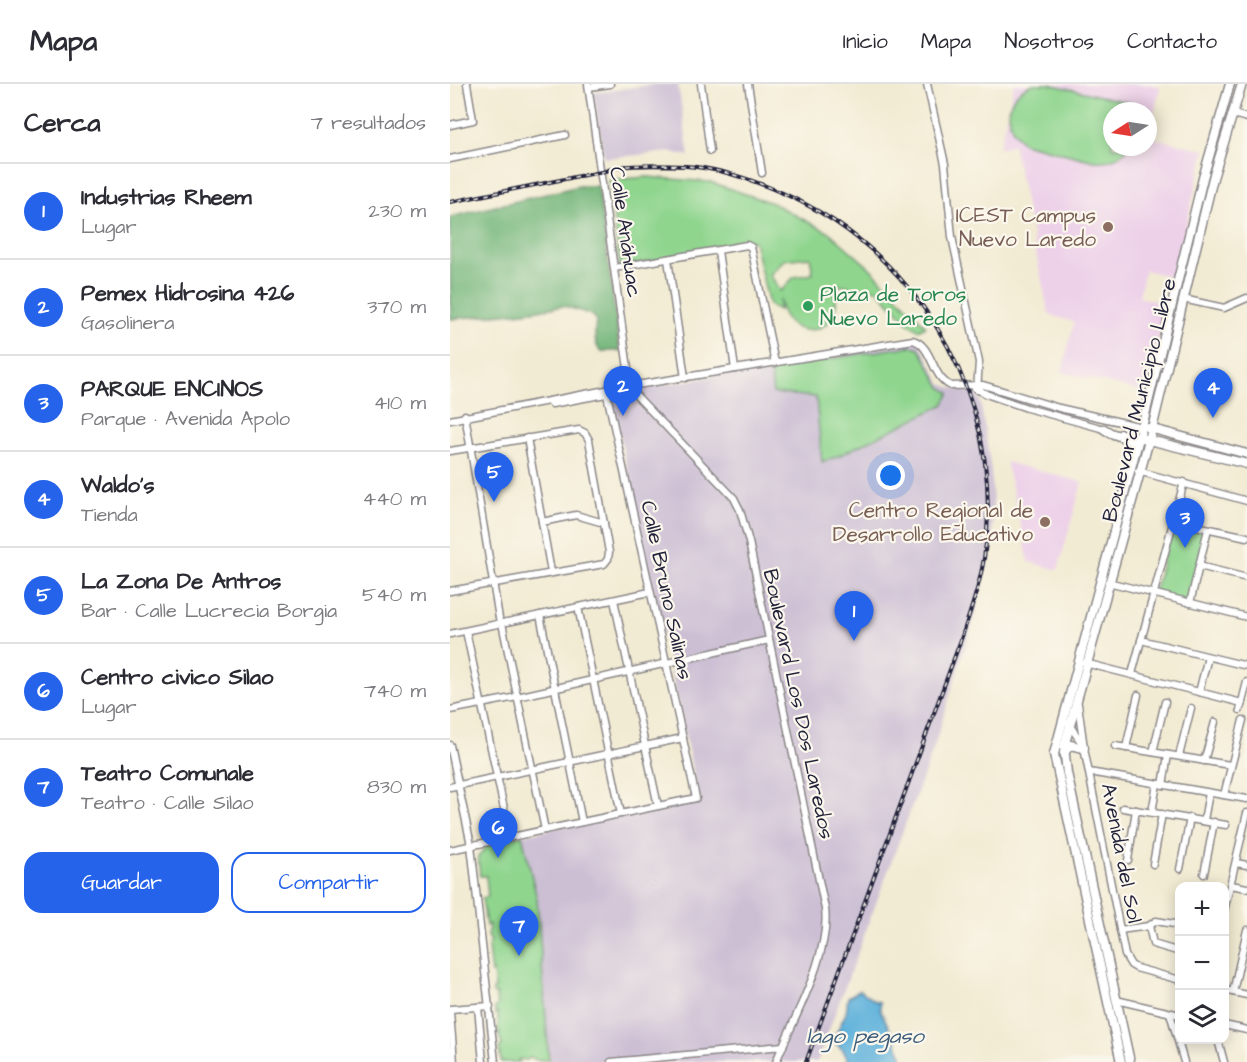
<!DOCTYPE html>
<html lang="es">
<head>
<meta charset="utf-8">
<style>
  :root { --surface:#fff; --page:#f2f2f3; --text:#2b2b33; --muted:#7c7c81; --line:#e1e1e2; --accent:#2563eb }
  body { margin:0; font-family:"Architects Daughter",sans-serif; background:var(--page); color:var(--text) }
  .controls { position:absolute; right:18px; bottom:18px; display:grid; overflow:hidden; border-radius:12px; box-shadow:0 3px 15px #0003 }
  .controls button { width:54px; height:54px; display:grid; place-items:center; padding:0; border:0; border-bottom:2px solid var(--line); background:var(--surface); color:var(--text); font:30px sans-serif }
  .compass { position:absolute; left:653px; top:18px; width:54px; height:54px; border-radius:50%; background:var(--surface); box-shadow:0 3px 15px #0003; rotate:258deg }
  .you { position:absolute; left:441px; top:392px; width:21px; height:21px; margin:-15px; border:4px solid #fff; border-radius:50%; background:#1a73e8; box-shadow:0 0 0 9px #1a73e833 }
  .badge { display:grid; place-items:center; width:39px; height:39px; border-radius:50%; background:var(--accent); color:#fff; font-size:20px; font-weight:700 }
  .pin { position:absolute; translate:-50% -50px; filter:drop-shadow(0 2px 3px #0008) }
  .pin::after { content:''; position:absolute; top:32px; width:21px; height:18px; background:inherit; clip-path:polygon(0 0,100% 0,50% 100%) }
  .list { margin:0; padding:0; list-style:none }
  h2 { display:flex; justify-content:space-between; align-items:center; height:78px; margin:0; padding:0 24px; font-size:26px }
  h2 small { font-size:20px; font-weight:400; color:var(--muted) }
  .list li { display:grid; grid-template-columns:39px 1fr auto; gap:18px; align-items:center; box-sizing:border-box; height:96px; padding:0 24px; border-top:2px solid var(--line) }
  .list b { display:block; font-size:22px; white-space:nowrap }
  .list p { margin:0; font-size:20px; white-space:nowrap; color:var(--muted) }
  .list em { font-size:20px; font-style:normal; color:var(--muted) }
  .actions { display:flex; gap:12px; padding:18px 24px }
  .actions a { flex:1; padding:14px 0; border:2px solid var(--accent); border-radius:18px; text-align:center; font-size:21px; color:var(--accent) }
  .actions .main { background:var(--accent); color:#fff }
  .icon { flex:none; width:33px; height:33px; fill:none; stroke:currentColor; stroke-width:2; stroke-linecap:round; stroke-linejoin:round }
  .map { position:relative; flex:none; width:797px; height:978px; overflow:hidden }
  header { display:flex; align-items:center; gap:36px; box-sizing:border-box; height:84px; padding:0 30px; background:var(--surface); border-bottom:2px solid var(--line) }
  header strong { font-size:28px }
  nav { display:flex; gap:33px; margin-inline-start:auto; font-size:21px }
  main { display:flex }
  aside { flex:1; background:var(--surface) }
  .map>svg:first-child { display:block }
  .built { fill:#edd1e9; fill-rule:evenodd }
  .industrial { fill:#ccbfd4 }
  .green { fill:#8fd58e; stroke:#587c64; stroke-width:1.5; fill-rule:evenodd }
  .forest { fill:#73b679; stroke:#4a6c5a; stroke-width:1.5 }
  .water { fill:#60b2db; stroke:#416a8b; stroke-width:1.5 }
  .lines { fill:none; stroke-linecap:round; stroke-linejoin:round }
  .minor-casing { stroke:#8a8687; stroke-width:9 }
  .major-casing { stroke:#8a8687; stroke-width:11 }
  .minor { stroke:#fff; stroke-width:6 }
  .major { stroke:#fff; stroke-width:8 }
  .rail-casing { stroke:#22223b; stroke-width:4 }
  .rail { stroke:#fbf7ec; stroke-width:1.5; stroke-dasharray:4.5; stroke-linecap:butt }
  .education-dot { fill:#8d6e63; stroke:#fbf7ec; stroke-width:2 }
  .leisure-dot { fill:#2e9e5b; stroke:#fbf7ec; stroke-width:2 }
  .labels { text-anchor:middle; stroke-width:4.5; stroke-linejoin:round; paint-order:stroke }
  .education-label { font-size:21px; fill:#785e54; stroke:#fbf7ec; text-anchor:end }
  .street-label { font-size:21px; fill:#22223b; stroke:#fbf7ec }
  .leisure-label { font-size:21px; fill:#27864d; stroke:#fbf7ec; text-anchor:start }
  .water-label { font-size:22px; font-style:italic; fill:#3b5c7b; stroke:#fbf7ec }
</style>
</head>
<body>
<header>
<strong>Mapa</strong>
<nav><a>Inicio</a><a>Mapa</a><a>Nosotros</a><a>Contacto</a></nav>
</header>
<main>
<aside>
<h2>Cerca<small>7 resultados</small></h2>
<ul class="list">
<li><span class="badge">1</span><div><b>Industrias Rheem</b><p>Lugar</p></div><em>230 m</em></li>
<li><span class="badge">2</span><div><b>Pemex Hidrosina 426</b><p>Gasolinera</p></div><em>370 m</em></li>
<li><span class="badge">3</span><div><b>PARQUE ENCINOS</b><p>Parque · Avenida Apolo</p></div><em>410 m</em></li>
<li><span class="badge">4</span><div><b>Waldo's</b><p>Tienda</p></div><em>440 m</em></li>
<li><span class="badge">5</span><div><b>La Zona De Antros</b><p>Bar · Calle Lucrecia Borgia</p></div><em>540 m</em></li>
<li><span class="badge">6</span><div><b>Centro civico Silao</b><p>Lugar</p></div><em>740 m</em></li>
<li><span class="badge">7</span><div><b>Teatro Comunale</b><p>Teatro · Calle Silao</p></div><em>830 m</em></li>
</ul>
<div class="actions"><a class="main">Guardar</a><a>Compartir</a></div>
</aside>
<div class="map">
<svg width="797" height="978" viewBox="0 0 797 978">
  <rect width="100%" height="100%" fill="#fbf7ec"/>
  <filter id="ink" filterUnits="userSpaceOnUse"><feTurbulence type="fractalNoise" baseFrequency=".0167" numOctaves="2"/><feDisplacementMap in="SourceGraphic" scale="12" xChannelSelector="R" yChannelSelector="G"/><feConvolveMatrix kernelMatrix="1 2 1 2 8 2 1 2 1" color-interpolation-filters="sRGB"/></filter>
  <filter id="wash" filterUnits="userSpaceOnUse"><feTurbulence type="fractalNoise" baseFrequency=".008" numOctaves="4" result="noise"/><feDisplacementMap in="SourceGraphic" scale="24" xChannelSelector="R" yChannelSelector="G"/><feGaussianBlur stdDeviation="1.35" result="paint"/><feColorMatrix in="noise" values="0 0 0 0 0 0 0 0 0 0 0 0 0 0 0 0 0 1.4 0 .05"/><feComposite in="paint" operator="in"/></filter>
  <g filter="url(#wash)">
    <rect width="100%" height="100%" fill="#f2ebd3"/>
    <g class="built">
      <path d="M564,0H699L710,3L699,53L755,66L723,193L695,186L689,213L717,220L695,308L612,288L624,238L599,231L563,60L549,65ZM662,27H698V63H662Z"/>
      <path d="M556,378L632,398L608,486L579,478Z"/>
    </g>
    <g class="industrial">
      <path d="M205,0H228L239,72L222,68L154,74L144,9Z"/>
      <path d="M468,256L491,299L499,303L525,309L530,316L541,386L543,422L542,455L527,524L484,663L367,978H100L87,815L72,751L249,716L161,310Z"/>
    </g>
    <g class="green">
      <path d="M583,0H599L681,19L680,27H662V63H679C669,75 659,78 644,77L573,59C552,39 554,11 583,0Z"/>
      <path d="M197,93L260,98L322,119L380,149L420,184L476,242L468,246L458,239L427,205H403L394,201L382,204C384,208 386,213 386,218C388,252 332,260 330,215L329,226L319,221L304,157L170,183L159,96ZM360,173L363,190L344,193L331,207L320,191L334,176Z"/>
      <path d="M460,262L469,264L491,303L500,309L493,321L388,372L372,378L366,313L323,309L320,285Z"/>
      <path d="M723,437L758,445L740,519L704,510Z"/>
      <path d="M72,751L87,815L99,976H86L81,973L77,976L69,975L68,976L70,978H51L49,964L52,961L49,951L51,948L48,950V929L45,930V924L48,920L46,915L47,910L44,911L43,907L45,904L43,888L41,889L38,863L41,857L38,852L39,840L36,842L32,814L38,813L36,792H30L28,773L40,758Z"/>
    </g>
    <path class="forest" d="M129,102H148L170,267H150C143,257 145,247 146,235L140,230L114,222L75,228L1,235L0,133Z"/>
    <path class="water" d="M410,906L425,917L430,918V925L452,971L453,978H399L393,966L386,960V950L396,929L398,913Z"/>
  </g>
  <g filter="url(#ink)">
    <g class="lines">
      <g class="minor-casing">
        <g id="minor">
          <path d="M138,0L181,306L284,414L290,426L299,458L375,825C381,870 343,935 326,978"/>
          <path d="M251,0L260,67"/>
          <path d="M298,0L312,89"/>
          <path d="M477,0L495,80L502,153L529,278L527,306"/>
          <path d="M139,3L160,0"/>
          <path d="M783,30L797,34"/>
          <path d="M0,41L23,36L17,0"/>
          <path d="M0,75L115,51"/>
          <path d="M268,167L285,285"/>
          <path d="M218,175L235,294"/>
          <path d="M164,184L297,161L301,163L325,279"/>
          <path d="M733,215L774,224L797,214"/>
          <path d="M525,304L536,310L577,324L658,346"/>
          <path d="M102,320L183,305"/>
          <path d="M15,331L49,534"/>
          <path d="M0,336L156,306L463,256C483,262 481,293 501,302L533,301L609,324L692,343"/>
          <path d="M671,349L689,353"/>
          <path d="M77,354L101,488"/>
          <path d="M0,367L129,346L135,349L139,356L159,468L158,475L154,480L0,507"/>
          <path d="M688,387L797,417"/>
          <path d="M723,437L797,453"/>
          <path d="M92,438L126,431L154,439"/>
          <path d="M749,482L797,494"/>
          <path d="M658,498L797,533"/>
          <path d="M164,516L208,722"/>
          <path d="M740,519L758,445"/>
          <path d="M128,523L171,730"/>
          <path d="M90,531L132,738"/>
          <path d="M52,539L95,746"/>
          <path d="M16,547L60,753"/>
          <path d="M0,550L200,508"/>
          <path d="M691,556L797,582"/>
          <path d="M635,579L792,619"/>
          <path d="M682,590L734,398"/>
          <path d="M749,608L758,573"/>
          <path d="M628,620L634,664L675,871L681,881L686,884L730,896"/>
          <path d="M0,626L67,613L319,556"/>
          <path d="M790,626L797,598"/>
          <path d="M618,639L631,658"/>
          <path d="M0,661L21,761L45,978"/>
          <path d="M665,662L780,681"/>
          <path d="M676,664L688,611"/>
          <path d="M703,668L715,618"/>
          <path d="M729,672L741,624"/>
          <path d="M754,677L765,638"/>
          <path d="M639,688L797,715"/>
          <path d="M713,701L718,671"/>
          <path d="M0,703L233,654"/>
          <path d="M774,711L793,636"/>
          <path d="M673,724L776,741"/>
          <path d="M702,728L707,700"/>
          <path d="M754,736L759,709"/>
          <path d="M0,766L246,714L156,306"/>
          <path d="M678,776L686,726"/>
          <path d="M786,779L797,781"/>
          <path d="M703,780L712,730"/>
          <path d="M730,785L740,734"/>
          <path d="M754,790L764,738"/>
          <path d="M781,801L797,804"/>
          <path d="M774,827L797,729"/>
          <path d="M699,842L703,860L730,868"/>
          <path d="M670,846L699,842L706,837L730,841"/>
          <path d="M774,906L797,911"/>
          <path d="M783,908L797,846"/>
          <path d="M666,916L730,931"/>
          <path d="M28,923L33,978"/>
          <path d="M0,925L40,922"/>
          <path d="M0,928L4,978"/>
          <path d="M720,929L734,978"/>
          <path d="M774,941L797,946"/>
          <path d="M768,956L774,978"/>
          <path d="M161,978L333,962"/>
        </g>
      </g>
      <g class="major-casing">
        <g id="major">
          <path d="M699,344L797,370"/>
          <path d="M654,345C665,354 679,350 686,364"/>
          <path d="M695,355L797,380"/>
          <path d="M614,669L620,661L634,664"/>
          <path d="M671,978L604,670L692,343L753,94L780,0"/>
          <path d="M680,978L617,689L614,663L702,345L763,94L792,0"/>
        </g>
      </g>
      <use href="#minor" class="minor"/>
      <use href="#major" class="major"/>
      <g class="rail-casing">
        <path id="rail" d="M0,118C40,110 80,102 120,94C132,91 144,90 156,87C160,86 164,83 168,83C190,80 214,81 236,82C283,85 345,111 384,137C495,211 554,342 534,474C529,504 519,532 509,561L356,978"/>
      </g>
      <use href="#rail" class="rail"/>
    </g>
  </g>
  <g class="education-dot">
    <circle cx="658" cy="143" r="6"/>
    <circle cx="595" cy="438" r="6"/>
  </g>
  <circle class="leisure-dot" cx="358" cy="222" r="6"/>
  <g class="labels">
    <g class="education-label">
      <text x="646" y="138">ICEST Campus<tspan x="646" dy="24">Nuevo Laredo</tspan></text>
      <text x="583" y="433">Centro Regional de<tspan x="583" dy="24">Desarrollo Educativo</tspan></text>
    </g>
    <g class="street-label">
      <text transform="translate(176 148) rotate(82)" y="7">Calle Anáhuac</text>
      <text transform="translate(689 316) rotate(-76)" y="7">Boulevard Municipio Libre</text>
      <text transform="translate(217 506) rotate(78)" y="7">Calle Bruno Salinas</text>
      <text transform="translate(349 620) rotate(78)" y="7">Boulevard Los Dos Laredos</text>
      <text transform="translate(672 769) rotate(79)" y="7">Avenida del Sol</text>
    </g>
    <g class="leisure-label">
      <text x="370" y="217">Plaza de Toros<tspan x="370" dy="24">Nuevo Laredo</tspan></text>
    </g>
    <g class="water-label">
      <text x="415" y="959">lago pegaso</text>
    </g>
  </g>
</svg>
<div class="controls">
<button>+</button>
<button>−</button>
<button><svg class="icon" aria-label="layers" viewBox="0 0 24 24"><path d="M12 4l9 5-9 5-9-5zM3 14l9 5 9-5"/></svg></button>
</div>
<svg class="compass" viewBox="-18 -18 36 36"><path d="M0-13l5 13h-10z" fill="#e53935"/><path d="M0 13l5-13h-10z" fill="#7c7c81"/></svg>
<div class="you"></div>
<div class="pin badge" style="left:404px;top:557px">1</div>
<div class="pin badge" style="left:173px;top:332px">2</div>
<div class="pin badge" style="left:735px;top:464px">3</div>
<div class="pin badge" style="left:763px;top:334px">4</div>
<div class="pin badge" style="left:44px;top:418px">5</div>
<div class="pin badge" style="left:48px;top:774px">6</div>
<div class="pin badge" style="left:69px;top:872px">7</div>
</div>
</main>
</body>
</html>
